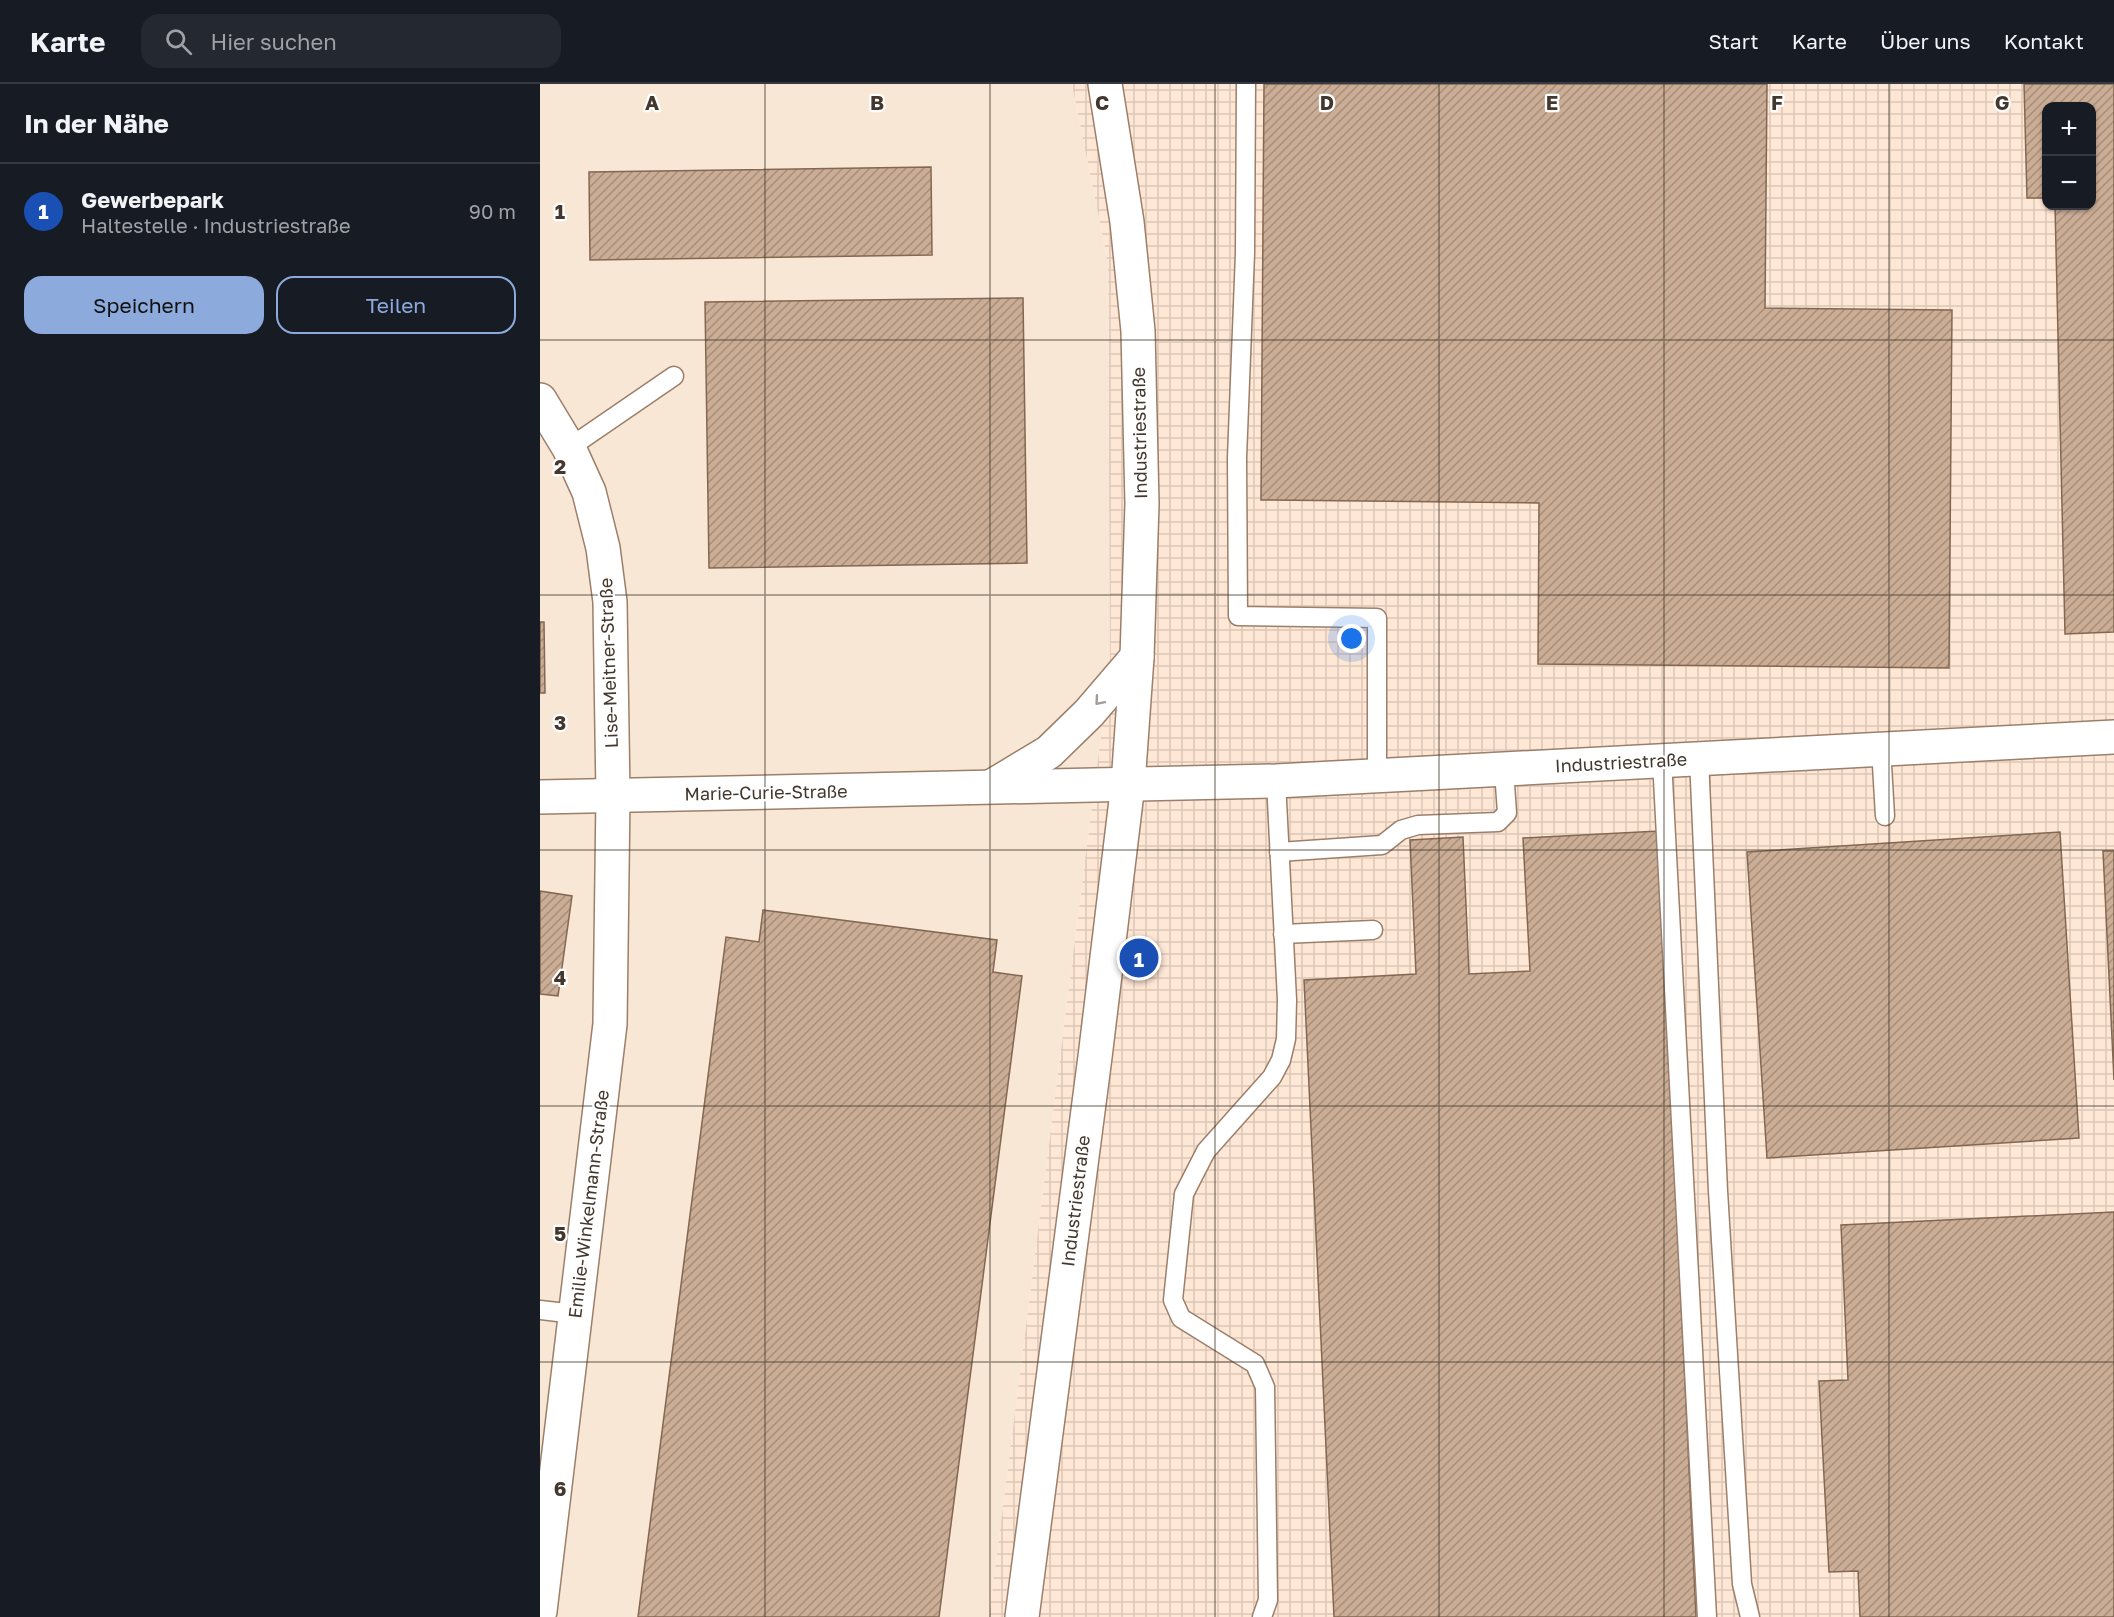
<!DOCTYPE html>
<html lang="de">
<head>
<meta charset="utf-8">
<style>
  :root { --surface:#171b24; --page:#242831; --text:#f1f3f6; --muted:#9ea1a6; --line:#363941; --accent:#8caadb }
  body { margin:0; font-family:"Golos Text",sans-serif; background:var(--page); color:var(--text) }
  .controls { position:absolute; right:18px; top:18px; display:grid; overflow:hidden; border-radius:12px; box-shadow:0 2px 4px #0004 }
  .controls button { width:54px; height:54px; display:grid; place-items:center; padding:0; border:0; border-bottom:2px solid var(--line); background:var(--surface); color:var(--text); font:30px sans-serif }
  .you { position:absolute; left:812px; top:555px; width:21px; height:21px; margin:-15px; border:4px solid #fff; border-radius:50%; background:#1a73e8; box-shadow:0 0 0 9px #1a73e833 }
  .badge { display:grid; place-items:center; width:39px; height:39px; border-radius:50%; background:var(--accent); color:#fff; font-size:20px; font-weight:700 }
  .pin { position:absolute; translate:-50% -50%; border:3px solid #fff; box-shadow:0 2px 6px #0006 }
  .list { margin:0; padding:0; list-style:none }
  h2 { display:flex; justify-content:space-between; align-items:center; height:78px; margin:0; padding:0 24px; font-size:26px }
  h2 small { font-size:20px; font-weight:400; color:var(--muted) }
  .list li { display:grid; grid-template-columns:39px 1fr auto; gap:18px; align-items:center; box-sizing:border-box; height:96px; padding:0 24px; border-top:2px solid var(--line) }
  .list b { display:block; font-size:22px; white-space:nowrap }
  .list p { margin:0; font-size:20px; white-space:nowrap; color:var(--muted) }
  .list em { font-size:20px; font-style:normal; color:var(--muted) }
  .actions { display:flex; gap:12px; padding:18px 24px }
  .actions a { flex:1; padding:14px 0; border:2px solid var(--accent); border-radius:18px; text-align:center; font-size:21px; color:var(--accent) }
  .actions .main { background:var(--accent); color:#111 }
  .icon { flex:none; width:33px; height:33px; fill:none; stroke:currentColor; stroke-width:2; stroke-linecap:round; stroke-linejoin:round }
  .map { position:relative; flex:none; width:1574px; height:1533px; overflow:hidden }
  header { display:flex; align-items:center; gap:36px; box-sizing:border-box; height:84px; padding:0 30px; background:var(--surface); border-bottom:2px solid var(--line) }
  header strong { font-size:28px }
  nav { display:flex; gap:33px; margin-inline-start:auto; font-size:21px }
  .search { width:420px; height:54px; background:var(--page); display:flex; align-items:center; gap:15px; box-sizing:border-box; padding:0 21px; border-radius:18px; color:var(--muted); font-size:22px }
  main { display:flex }
  aside { flex:1; background:var(--surface) }
  .map>svg:first-child { display:block }
  .commercial { fill:#f8e7d5 }
  .industrial { fill:url(#industrial-grid); fill-rule:evenodd }
  .building { fill:url(#building-hatch); stroke:#836752; stroke-width:1.5 }
  .lines { fill:none; stroke-linecap:round; stroke-linejoin:round }
  .service-casing { stroke:#9c7f6a; stroke-width:21 }
  .minor-casing { stroke:#9c7f6a; stroke-width:36 }
  .tertiary-casing { stroke:#9c7f6a; stroke-width:36 }
  .service { stroke:#fff; stroke-width:18 }
  .minor { stroke:#fff; stroke-width:33 }
  .tertiary { stroke:#fff; stroke-width:33 }
  .oneway { stroke:#a29c96 }
  .grid { fill:none; stroke:#44382e; stroke-width:1.5; stroke-opacity:0.55 }
  .labels { text-anchor:middle; stroke-width:4.5; stroke-linejoin:round; paint-order:stroke }
  .street-label { font-size:18px; fill:#44382e; stroke:#fff }
  .grid-label { font-size:20px; text-anchor:middle; font-weight:bold; fill:#44382e; stroke:#fff; stroke-width:4.5; stroke-linejoin:round; paint-order:stroke }
</style>
</head>
<body>
<header>
<strong>Karte</strong>
<div class="search"><svg class="icon" aria-label="search" viewBox="0 0 24 24"><circle cx="10" cy="10" r="6"/><path d="M15 15l6 6"/></svg>Hier suchen</div>
<nav><a>Start</a><a>Karte</a><a>Über uns</a><a>Kontakt</a></nav>
</header>
<main>
<aside>
<h2>In der Nähe<small></small></h2>
<ul class="list">
<li><span class="badge" style="background:#1a4fb4">1</span><div><b>Gewerbepark</b><p>Haltestelle · Industriestraße</p></div><em>90 m</em></li>
</ul>
<div class="actions"><a class="main">Speichern</a><a>Teilen</a></div>
</aside>
<div class="map">
<svg width="1574" height="1533" viewBox="0 0 1574 1533">
  <defs>
    <pattern id="industrial-grid" width="8" height="8" patternUnits="userSpaceOnUse" patternTransform="scale(1.5)"><rect width="8" height="8" fill="#ffe7d6"/><path d="M0 4h8M4 0v8" fill="none" stroke="#dcc7b8"/></pattern>
    <pattern id="building-hatch" width="6" height="6" patternUnits="userSpaceOnUse" patternTransform="scale(1.5)"><rect width="6" height="6" fill="#cbad96"/><path d="M-1 1l2-2M0 6l6-6M5 7l2-2" fill="none" stroke="#a68e7b"/></pattern>
  </defs>
  <rect width="100%" height="100%" fill="#fef1e8"/>
  <path class="commercial" d="M0,0H532L568,179L570,581L449,1533H0Z"/>
  <path class="industrial" d="M532,0H1574V1533H449L570,581L568,179ZM1506,22H1552V122H1506Z"/>
  <g class="building">
    <path d="M724,0H1227L1225,224L1412,226L1409,584L998,580L999,419L721,416Z"/>
    <path d="M1484,0H1574V548L1525,550L1515,122H1552V22H1506V114H1487Z"/>
    <path d="M391,83L392,171L50,176L49,88Z"/>
    <path d="M483,214L487,479L169,484L165,218Z"/>
    <path d="M0,538H4L5,609H0Z"/>
    <path d="M1119,747L1156,1533H794L764,896L876,890L870,756L923,753L929,890L990,887L983,754Z"/>
    <path d="M1520,748L1539,1054L1227,1074L1207,768Z"/>
    <path d="M1563,767H1574V996Z"/>
    <path d="M0,807L32,812L18,912L0,910Z"/>
    <path d="M223,826L457,856L453,888L482,892L399,1533H98L186,853L219,858Z"/>
    <path d="M1574,1128V1533H1320L1318,1487L1289,1488L1279,1297L1308,1296L1301,1141Z"/>
  </g>
  <g class="lines">
    <g class="service-casing">
      <g id="service">
        <path d="M706,0L705,169L697,374L698,532L837,534V693"/>
        <path d="M29,364L134,292"/>
        <path d="M1341,664L1345,732"/>
        <path d="M1159,674L1178,1107L1202,1500L1210,1533"/>
        <path d="M1122,676L1167,1533"/>
        <path d="M739,768L842,761L861,746L878,741L958,738L967,729L964,686"/>
        <path d="M743,850L833,846"/>
        <path d="M0,1226L35,1230"/>
        <path d="M722,1533L728,1516L725,1303L715,1280L641,1234L633,1216L644,1110L666,1067L732,993L741,976L746,955L747,916L736,697"/>
      </g>
    </g>
    <g class="minor-casing">
      <g id="minor">
        <path d="M0,316L29,364L49,408L63,464L70,518L73,712L70,940L0,1527"/>
        <path d="M454,701L509,668L549,629L597,573"/>
        <path d="M0,713L736,697L1574,653"/>
      </g>
    </g>
    <g class="tertiary-casing">
      <path id="tertiary" d="M482,1533L555,973L588,700L597,573L602,420L598,247L587,138L565,0"/>
    </g>
    <use href="#service" class="service"/>
    <use href="#minor" class="minor"/>
    <use href="#tertiary" class="tertiary"/>
  </g>
  <defs><path id="oneway-chevron" d="M-2-3.5L2.5 0L-2 3.5" fill="none" stroke-width="1.6" stroke-linecap="round" stroke-linejoin="round" transform="scale(1.5)"/></defs>
  <use class="oneway" href="#oneway-chevron" transform="translate(559 617) rotate(131)"/>
  <path class="grid" d="M225,0V1533M450,0V1533M675,0V1533M899,0V1533M1124,0V1533M1349,0V1533M0,256H1574M0,511H1574M0,766H1574M0,1022H1574M0,1278H1574"/>
  <g class="labels">
    <g class="street-label">
      <text transform="translate(600 349) rotate(-91)" y="6">Industriestraße</text>
      <text transform="translate(69 579) rotate(-92)" y="6">Lise-Meitner-Straße</text>
      <text transform="translate(1081 679) rotate(-3)" y="6">Industriestraße</text>
      <text transform="translate(226 709) rotate(-1)" y="6">Marie-Curie-Straße</text>
      <text transform="translate(536 1117) rotate(-83)" y="6">Industriestraße</text>
      <text transform="translate(49 1120) rotate(-83)" y="6">Emilie-Winkelmann-Straße</text>
    </g>
  </g>
  <g class="grid-label">
    <text x="112" y="26">A</text>
    <text x="337" y="26">B</text>
    <text x="562" y="26">C</text>
    <text x="787" y="26">D</text>
    <text x="1012" y="26">E</text>
    <text x="1237" y="26">F</text>
    <text x="1462" y="26">G</text>
    <text x="20" y="135">1</text>
    <text x="20" y="390">2</text>
    <text x="20" y="646">3</text>
    <text x="20" y="901">4</text>
    <text x="20" y="1157">5</text>
    <text x="20" y="1412">6</text>
  </g>
</svg>
<div class="controls">
<button>+</button>
<button>−</button>
</div>
<div class="you"></div>
<div class="pin badge" style="left:599px;top:874px;background:#1a4fb4">1</div>
</div>
</main>
</body>
</html>
